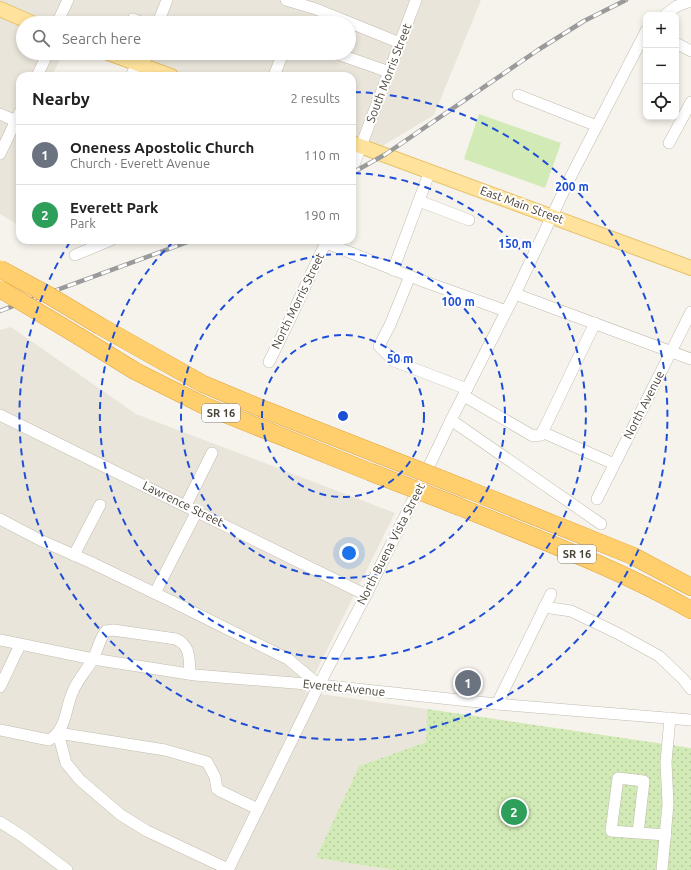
<!DOCTYPE html>
<html lang="en">
<head>
<meta charset="utf-8">
<style>
  :root { --surface:#fff; --page:#f2f2f2; --text:#222; --muted:#767676; --line:#e0e0e0; --accent:#fc3f1d }
  body { margin:0; font-family:Ubuntu,sans-serif; background:var(--page); color:var(--text) }
  .controls { position:absolute; right:12px; top:12px; display:grid; overflow:hidden; border-radius:8px; box-shadow:0 2px 6px #0003 }
  .controls button { width:36px; height:36px; display:grid; place-items:center; padding:0; border:0; border-bottom:1px solid var(--line); background:var(--surface); color:var(--text); font:20px sans-serif }
  .you { position:absolute; left:349px; top:553px; width:14px; height:14px; margin:-10px; border:3px solid #fff; border-radius:50%; background:#1a73e8; box-shadow:0 0 0 6px #1a73e833 }
  .badge { display:grid; place-items:center; width:26px; height:26px; border-radius:50%; background:var(--accent); color:#fff; font-size:13px; font-weight:700 }
  .pin { position:absolute; translate:-50% -50%; border:2px solid #fff; box-shadow:0 1px 4px #0006 }
  .list { margin:0; padding:0; list-style:none }
  h2 { display:flex; justify-content:space-between; align-items:center; height:52px; margin:0; padding:0 16px; font-size:17px }
  h2 small { font-size:13px; font-weight:400; color:var(--muted) }
  .list li { display:grid; grid-template-columns:26px 1fr auto; gap:12px; align-items:center; box-sizing:border-box; height:60px; padding:0 16px; border-top:1px solid var(--line) }
  .list b { display:block; font-size:15px; white-space:nowrap }
  .list p { margin:0; font-size:13px; white-space:nowrap; color:var(--muted) }
  .list em { font-size:13px; font-style:normal; color:var(--muted) }
  .icon { flex:none; width:22px; height:22px; fill:none; stroke:currentColor; stroke-width:2; stroke-linecap:round; stroke-linejoin:round }
  .map { position:relative; flex:none; width:691px; height:870px; overflow:hidden }
  .search { position:absolute; background:var(--surface); box-shadow:0 2px 6px #0003; left:16px; top:16px; width:340px; height:44px; display:flex; align-items:center; gap:10px; box-sizing:border-box; padding:0 14px; border-radius:22px; color:var(--muted); font-size:15px }
  .panel { position:absolute; background:var(--surface); box-shadow:0 2px 6px #0003; left:16px; top:72px; width:340px; height:172px; border-radius:12px }
  .map>svg:first-child { display:block }
  .residential { fill:#eae5da }
  .park { fill:url(#park-dots) }
  .pitch { fill:#d2eab5 }
  .lines { fill:none; stroke-linecap:round; stroke-linejoin:round }
  .minor-casing { stroke:#c2bbae; stroke-width:12 }
  .major-casing { stroke:#e6c16a; stroke-width:16 }
  .highway-casing { stroke:#e0a43c; stroke-width:18 }
  .minor { stroke:#fff; stroke-width:11 }
  .major { stroke:#ffe39c; stroke-width:14 }
  .highway { stroke:#ffcf6e; stroke-width:17 }
  .rail-casing { stroke:#9a9a9a; stroke-width:4.5 }
  .rail { stroke:#fff; stroke-width:3; stroke-dasharray:9; stroke-linecap:butt }
  .highway-bridge-casing { stroke:#e0a43c; stroke-width:18; stroke-linecap:butt }
  .highway-bridge { stroke:#ffcf6e; stroke-width:17 }
  .ring { fill:none; stroke:#1d4ed8; stroke-width:2; stroke-dasharray:7 5 }
  .labels { text-anchor:middle; stroke-width:4; stroke-linejoin:round; paint-order:stroke }
  .shield { fill:#fff; stroke:#817c74; stroke-width:1 }
  .shield-label { font-size:11px; font-weight:bold; fill:#4b4439 }
  .street-label { font-size:12px; fill:#4b4439; stroke:#fff }
  .centre { fill:#1d4ed8; stroke:#fff; stroke-width:2 }
  .ring-label { font-size:12px; text-anchor:middle; font-weight:bold; fill:#1d4ed8; stroke:#fff; stroke-width:4; stroke-linejoin:round; paint-order:stroke }
</style>
</head>
<body>
<div class="map">
<svg width="691" height="870" viewBox="0 0 691 870">
  <defs>
    <pattern id="park-dots" width="8" height="8" patternUnits="userSpaceOnUse"><rect width="8" height="8" fill="#d2eab5"/><path d="M2 2h.1M6 6h.1" fill="none" stroke="#b6ca9c" stroke-width="1.8" stroke-linecap="round"/></pattern>
  </defs>
  <rect width="100%" height="100%" fill="#f6f3ec"/>
  <g class="residential">
    <path d="M0,0H481L434,115L377,149L352,139V76H179L117,53H349V23H23V53H63L52,76H20V226L0,214Z"/>
    <path d="M11,327L136,414L395,513L306,692L427,709L426,742L359,766L316,858L394,870H0V330Z"/>
  </g>
  <path class="park" d="M427,709L691,748V870H394L316,858L359,766L426,742Z"/>
  <path class="pitch" d="M479,114L561,143L545,188L464,159Z"/>
  <g class="lines">
    <g class="minor-casing">
      <g id="minor">
        <path d="M286,0L316,9L400,43"/>
        <path d="M665,15L677,6L691,1"/>
        <path d="M58,23L59,19L68,0"/>
        <path d="M131,23L133,19L143,23"/>
        <path d="M158,23L167,0"/>
        <path d="M676,43L691,51"/>
        <path d="M335,53L389,72"/>
        <path d="M142,65L147,53"/>
        <path d="M37,76L48,53"/>
        <path d="M131,76L137,64"/>
        <path d="M274,76L283,53"/>
        <path d="M518,95L597,126"/>
        <path d="M0,114L16,121"/>
        <path d="M669,143L691,102"/>
        <path d="M0,154L20,112"/>
        <path d="M352,170L416,0"/>
        <path d="M419,201L469,220"/>
        <path d="M326,243L420,280L506,311"/>
        <path d="M75,255L111,240"/>
        <path d="M393,270L430,171"/>
        <path d="M410,276L390,325L379,346L394,361L467,389"/>
        <path d="M515,294L691,359"/>
        <path d="M269,362L290,319L327,240"/>
        <path d="M464,396L533,436L541,435L595,323"/>
        <path d="M0,415L366,595"/>
        <path d="M451,420L601,524"/>
        <path d="M542,432L614,464"/>
        <path d="M597,499L691,312"/>
        <path d="M186,505L212,453"/>
        <path d="M0,519L42,541L90,562L171,601L288,659L319,685"/>
        <path d="M74,555L100,505"/>
        <path d="M155,593L197,511"/>
        <path d="M544,607L571,611L617,633L659,656L683,679L691,689"/>
        <path d="M0,640L93,659L195,675L319,685L497,704L691,720"/>
        <path d="M0,687L20,645"/>
        <path d="M497,704L551,594"/>
        <path d="M0,730L49,740C67,730 65,708 73,691C78,679 87,670 93,659C98,650 99,639 106,631L113,630L176,639C191,646 189,659 190,674"/>
        <path d="M0,822L22,836L67,870"/>
        <path d="M638,833L644,781L618,778L611,831L666,835"/>
        <path d="M228,869L147,831L121,815L80,780L66,763L58,733L165,750L207,762L215,777L217,789L220,791L258,809"/>
        <path d="M228,870L319,685L366,595L410,506L451,420L515,294L570,178L646,31"/>
        <path d="M662,870L668,804L666,762L670,718"/>
      </g>
    </g>
    <g class="major-casing">
      <g id="major">
        <path d="M0,9L32,23"/>
        <path d="M108,53L171,76"/>
        <path d="M352,143L691,268"/>
      </g>
    </g>
    <g class="highway-casing">
      <g id="highway">
        <path d="M100,326L203,384L258,407L380,455"/>
        <path d="M80,337L135,371L203,405L370,472"/>
        <path d="M469,490L633,556L691,587"/>
        <path d="M460,507C538,539 617,568 691,610"/>
      </g>
    </g>
    <use href="#minor" class="minor"/>
    <use href="#major" class="major"/>
    <use href="#highway" class="highway"/>
    <g class="rail-casing">
      <g id="rail">
        <path d="M352,173L386,154L538,50L584,21L626,0"/>
        <path d="M0,311L193,240"/>
      </g>
    </g>
    <use href="#rail" class="rail"/>
    <g class="highway-bridge-casing">
      <g id="highway-bridge">
        <path d="M0,269L50,296L100,326"/>
        <path d="M0,289L80,337"/>
        <path d="M380,455L469,490"/>
        <path d="M370,472L460,507"/>
      </g>
    </g>
    <use href="#highway-bridge" class="highway-bridge"/>
  </g>
  <g class="ring">
    <circle cx="343" cy="416" r="81"/>
    <circle cx="343" cy="416" r="162"/>
    <path d="M354 173A243 243 0 1 1 174 241"/>
    <path d="M354 92A324 324 0 1 1 70 242"/>
  </g>
  <g class="labels">
    <g class="shield">
      <rect x="202" y="404" width="38" height="18" rx="3"/>
      <rect x="558" y="545" width="38" height="18" rx="3"/>
    </g>
    <g class="shield-label">
      <text x="221" y="417">SR 16</text>
      <text x="577" y="558">SR 16</text>
    </g>
    <g class="street-label">
      <text transform="translate(389 73) rotate(-69)" y="4">South Morris Street</text>
      <text transform="translate(522 205) rotate(20)" y="4">East Main Street</text>
      <text transform="translate(298 301) rotate(-64)" y="4">North Morris Street</text>
      <text transform="translate(644 405) rotate(-63)" y="4">North Avenue</text>
      <text transform="translate(183 504) rotate(26)" y="4">Lawrence Street</text>
      <text transform="translate(391 544) rotate(-63)" y="4">North Buena Vista Street</text>
      <text transform="translate(344 688) rotate(6)" y="4">Everett Avenue</text>
    </g>
  </g>
  <circle cx="343" cy="416" r="6" class="centre"/>
  <g class="ring-label">
    <text x="572" y="191">200 m</text>
    <text x="515" y="248">150 m</text>
    <text x="458" y="306">100 m</text>
    <text x="400" y="363">50 m</text>
  </g>
</svg>
<div class="controls">
<button>+</button>
<button>−</button>
<button><svg class="icon" aria-label="locate" viewBox="0 0 24 24"><circle cx="12" cy="12" r="6"/><path d="M12 2v4M12 18v4M2 12h4M18 12h4"/></svg></button>
</div>
<div class="you"></div>
<div class="pin badge" style="left:468px;top:683px;background:#6b7280">1</div>
<div class="pin badge" style="left:514px;top:812px;background:#2e9e5b">2</div>
<div class="search"><svg class="icon" aria-label="search" viewBox="0 0 24 24"><circle cx="10" cy="10" r="6"/><path d="M15 15l6 6"/></svg>Search here</div>
<section class="panel">
<h2>Nearby<small>2 results</small></h2>
<ul class="list">
<li><span class="badge" style="background:#6b7280">1</span><div><b>Oneness Apostolic Church</b><p>Church · Everett Avenue</p></div><em>110 m</em></li>
<li><span class="badge" style="background:#2e9e5b">2</span><div><b>Everett Park</b><p>Park</p></div><em>190 m</em></li>
</ul>
</section>
</div>
</body>
</html>
